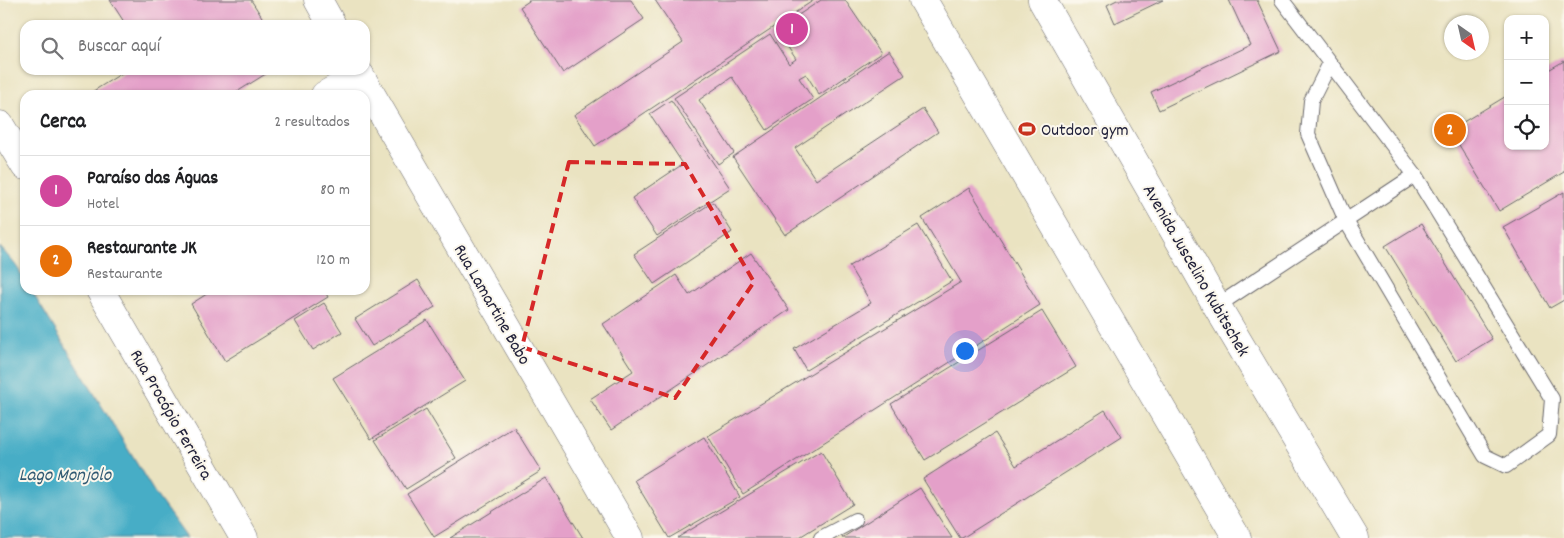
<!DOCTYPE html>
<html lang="es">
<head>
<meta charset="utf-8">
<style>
  :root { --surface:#fff; --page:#f6f6f6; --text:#202124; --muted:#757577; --line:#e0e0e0; --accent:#c8321e }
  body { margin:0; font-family:Dekko,sans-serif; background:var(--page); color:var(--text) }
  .controls { position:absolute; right:15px; top:15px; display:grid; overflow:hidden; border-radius:10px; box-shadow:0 1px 4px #0004 }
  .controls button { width:45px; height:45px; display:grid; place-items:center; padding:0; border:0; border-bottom:1px solid var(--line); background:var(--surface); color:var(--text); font:25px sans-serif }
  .compass { position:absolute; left:1444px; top:15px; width:45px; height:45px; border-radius:50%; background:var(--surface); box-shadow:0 1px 4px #0004; rotate:146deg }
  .you { position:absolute; left:964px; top:350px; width:18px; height:18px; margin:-12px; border:4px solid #fff; border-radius:50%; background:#1a73e8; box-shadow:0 0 0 8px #1a73e833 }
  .badge { display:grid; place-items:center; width:32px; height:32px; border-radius:50%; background:var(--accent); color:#fff; font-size:16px; font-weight:700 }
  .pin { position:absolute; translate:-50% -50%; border:2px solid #fff; box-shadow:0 1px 5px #0006 }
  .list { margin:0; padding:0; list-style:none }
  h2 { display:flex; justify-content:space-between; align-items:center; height:65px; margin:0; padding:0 20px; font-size:21px }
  h2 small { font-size:16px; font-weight:400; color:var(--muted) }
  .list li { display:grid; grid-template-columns:32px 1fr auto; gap:15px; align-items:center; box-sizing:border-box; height:70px; padding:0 20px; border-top:1px solid var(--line) }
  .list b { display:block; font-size:19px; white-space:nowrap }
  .list p { margin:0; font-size:16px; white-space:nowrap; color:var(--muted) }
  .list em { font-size:16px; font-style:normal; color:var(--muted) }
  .icon { flex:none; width:28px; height:28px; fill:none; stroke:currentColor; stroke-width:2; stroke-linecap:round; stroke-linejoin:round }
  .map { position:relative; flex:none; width:1564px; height:538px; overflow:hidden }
  .search { position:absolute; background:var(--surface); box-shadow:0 1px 4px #0004; left:20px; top:20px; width:350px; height:55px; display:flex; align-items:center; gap:12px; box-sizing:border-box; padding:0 18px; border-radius:15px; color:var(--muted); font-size:19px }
  .panel { position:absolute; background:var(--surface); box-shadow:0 1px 4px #0004; left:20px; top:90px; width:350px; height:205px; border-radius:15px }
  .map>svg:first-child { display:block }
  .water { fill:#47adc6; stroke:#346880 }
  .building { fill:#e4a0c9 }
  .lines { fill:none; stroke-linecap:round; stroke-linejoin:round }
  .lane-casing { stroke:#68666a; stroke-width:16 }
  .street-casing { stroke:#68666a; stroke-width:29 }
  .primary-casing { stroke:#68666a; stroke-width:29 }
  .lane { stroke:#fff; stroke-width:14 }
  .street { stroke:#fff; stroke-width:28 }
  .primary { stroke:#fff; stroke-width:28 }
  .marked { fill:none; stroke:#d62828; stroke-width:4; stroke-dasharray:10 6; stroke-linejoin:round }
  .labels { text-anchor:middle; stroke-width:4; stroke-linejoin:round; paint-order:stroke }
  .poi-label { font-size:18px; fill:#22223b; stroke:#fbf7ec; text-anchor:start }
  .street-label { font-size:18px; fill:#22223b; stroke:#fbf7ec }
  .water-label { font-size:19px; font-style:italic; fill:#315a73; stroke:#fbf7ec }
</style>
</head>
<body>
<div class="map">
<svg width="1564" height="538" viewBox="0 0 1564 538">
  <rect width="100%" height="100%" fill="#fbf7ec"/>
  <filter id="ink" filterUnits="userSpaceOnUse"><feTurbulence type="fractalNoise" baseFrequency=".02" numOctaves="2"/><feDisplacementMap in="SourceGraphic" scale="10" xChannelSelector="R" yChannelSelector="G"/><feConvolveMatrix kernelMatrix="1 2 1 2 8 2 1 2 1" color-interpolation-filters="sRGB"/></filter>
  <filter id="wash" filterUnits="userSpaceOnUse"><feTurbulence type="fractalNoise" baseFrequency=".0096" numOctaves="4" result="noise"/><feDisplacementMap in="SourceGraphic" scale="20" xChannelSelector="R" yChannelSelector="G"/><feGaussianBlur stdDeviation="1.12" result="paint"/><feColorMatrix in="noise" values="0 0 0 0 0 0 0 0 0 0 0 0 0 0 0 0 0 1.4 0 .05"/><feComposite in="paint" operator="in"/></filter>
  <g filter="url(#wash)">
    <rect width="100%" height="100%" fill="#eae3c1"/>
    <path class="water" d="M0,247C11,260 25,272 25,290H31L156,495L187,538H0Z"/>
    <g id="blocks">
      <g class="building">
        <path d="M110,0H251L267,25H126Z"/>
        <path d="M528,0H631L644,19L563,73L520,7L529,1Z"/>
        <path d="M655,0H814L595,146L574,115L683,42Z"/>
        <path d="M821,0H845L881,53L819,95L806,74L799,78L813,99L767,130L732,77L699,100L734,153L718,164L674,98L770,34L789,64L796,59L776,30Z"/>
        <path d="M1117,0H1163L1115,23L1107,5Z"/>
        <path d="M1229,0H1257L1281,51L1159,110L1151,92L1250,45Z"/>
        <path d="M889,51L905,75L795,148L816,180L923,109L938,132L785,235L733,157Z"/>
        <path d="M1564,61V172L1499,211L1450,130L1508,95V146H1545V72Z"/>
        <path d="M127,70H272L232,95H87Z"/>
        <path d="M671,100L730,188L657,236L632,198L683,164L650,114Z"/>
        <path d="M969,188L1040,305L743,494L708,436L961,282L922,218Z"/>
        <path d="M1564,192V300L1550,308L1503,227Z"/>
        <path d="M713,202L732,232L654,284L634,254Z"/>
        <path d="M1421,224L1492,339L1456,361L1385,246Z"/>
        <path d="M918,225L952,281L806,370L794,349L871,303L849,266Z"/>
        <path d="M751,253L789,310L611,430L590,399L633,371L603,324L676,275L689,295Z"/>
        <path d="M418,280L435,307L372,346L355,319Z"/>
        <path d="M213,290H324L328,297L225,361L191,304Z"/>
        <path d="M324,303L342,332L313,350L295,321Z"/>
        <path d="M1042,311L1076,367L925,460L891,404Z"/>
        <path d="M427,320L465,381L371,439L333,378Z"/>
        <path d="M426,409L456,458L406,489L375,440Z"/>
        <path d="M1105,410L1122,437L962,538H960L923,479L995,433L1016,466Z"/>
        <path d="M514,427L541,471L434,537L407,494Z"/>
        <path d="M704,437L740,497L669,538L634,480Z"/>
        <path d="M821,451L853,504L798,538H677Z"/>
        <path d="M546,478L583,538H450Z"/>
        <path d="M920,488L952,538H842Z"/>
      </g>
    </g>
  </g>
  <g filter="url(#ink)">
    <use href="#blocks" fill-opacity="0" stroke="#68666a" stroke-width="1"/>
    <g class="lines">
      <g class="lane-casing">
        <g id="lane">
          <path d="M1282,0L1415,175L1552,399L1549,435L1506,466L1485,456L1346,221L1308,134L1311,101L1330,63"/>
          <path d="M1217,306L1415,175"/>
          <path d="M821,538L855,520"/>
        </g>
      </g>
      <g class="street-casing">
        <g id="street">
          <path d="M318,0L332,25"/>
          <path d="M357,70L630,538"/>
          <path d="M325,95L360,75"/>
          <path d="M0,125L25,166"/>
          <path d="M100,290L244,538"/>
        </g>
      </g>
      <g class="primary-casing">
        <g id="primary">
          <path d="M923,0L1237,538"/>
          <path d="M1042,0L1217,306L1355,538"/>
        </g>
      </g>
      <use href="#lane" class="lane"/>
      <use href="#street" class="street"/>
      <use href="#primary" class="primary"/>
    </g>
  </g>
  <path class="marked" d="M569,162L685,164L754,282L675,398L522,347Z"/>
  <defs>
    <g id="stadium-bare" transform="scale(1.35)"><path d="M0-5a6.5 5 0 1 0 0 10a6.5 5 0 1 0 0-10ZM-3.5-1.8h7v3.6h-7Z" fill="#c8321e" stroke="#fbf7ec" stroke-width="2.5" paint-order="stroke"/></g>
  </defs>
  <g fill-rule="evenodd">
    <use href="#stadium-bare" x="1027" y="129"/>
  </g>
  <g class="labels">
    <g class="poi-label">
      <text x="1041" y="135">Outdoor gym</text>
    </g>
    <g class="street-label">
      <text transform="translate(1197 270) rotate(60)" y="6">Avenida Juscelino Kubitschek</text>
      <text transform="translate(493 304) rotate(60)" y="6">Rua Lamartine Babo</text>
      <text transform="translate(172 414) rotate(60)" y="6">Rua Procópio Ferreira</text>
    </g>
    <g class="water-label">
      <text x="65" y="480">Lago Monjolo</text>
    </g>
  </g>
</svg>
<div class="controls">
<button>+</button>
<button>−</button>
<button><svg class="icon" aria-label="locate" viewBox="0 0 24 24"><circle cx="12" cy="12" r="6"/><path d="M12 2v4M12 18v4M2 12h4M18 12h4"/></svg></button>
</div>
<svg class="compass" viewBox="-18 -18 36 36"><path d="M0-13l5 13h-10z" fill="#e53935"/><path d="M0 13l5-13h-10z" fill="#757577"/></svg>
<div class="you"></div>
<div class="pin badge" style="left:792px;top:29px;background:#d1479c">1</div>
<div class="pin badge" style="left:1450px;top:130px;background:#e8710a">2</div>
<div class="search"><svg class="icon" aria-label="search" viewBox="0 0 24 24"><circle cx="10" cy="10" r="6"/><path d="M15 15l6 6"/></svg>Buscar aquí</div>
<section class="panel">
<h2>Cerca<small>2 resultados</small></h2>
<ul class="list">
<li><span class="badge" style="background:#d1479c">1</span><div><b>Paraíso das Águas</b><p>Hotel</p></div><em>80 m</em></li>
<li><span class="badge" style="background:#e8710a">2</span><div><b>Restaurante JK</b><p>Restaurante</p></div><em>120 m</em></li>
</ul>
</section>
</div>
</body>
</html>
